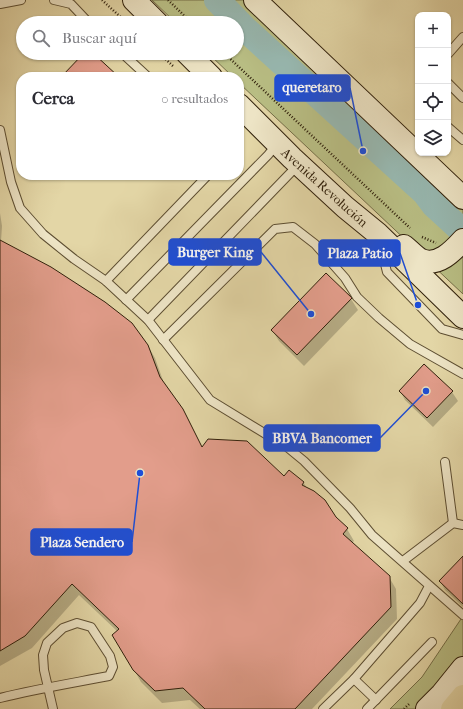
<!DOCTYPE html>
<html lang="es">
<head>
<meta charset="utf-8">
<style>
  :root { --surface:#fff; --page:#f2f2f3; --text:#2b2b33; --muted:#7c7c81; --line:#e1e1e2 }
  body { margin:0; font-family:"IM FELL French Canon",serif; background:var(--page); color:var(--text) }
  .controls { position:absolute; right:12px; top:12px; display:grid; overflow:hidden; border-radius:8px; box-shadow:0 1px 3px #0004 }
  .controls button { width:36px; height:36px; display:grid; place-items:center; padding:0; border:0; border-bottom:1px solid var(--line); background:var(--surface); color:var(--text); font:20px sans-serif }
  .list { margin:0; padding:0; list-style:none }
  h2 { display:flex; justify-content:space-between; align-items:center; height:52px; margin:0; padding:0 16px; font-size:17px }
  h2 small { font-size:13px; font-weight:400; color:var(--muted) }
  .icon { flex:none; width:22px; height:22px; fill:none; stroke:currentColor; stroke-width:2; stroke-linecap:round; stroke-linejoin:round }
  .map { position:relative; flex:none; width:463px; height:709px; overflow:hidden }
  .search { position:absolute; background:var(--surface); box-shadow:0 1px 3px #0004; left:16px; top:16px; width:228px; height:44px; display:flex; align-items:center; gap:10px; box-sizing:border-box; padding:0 14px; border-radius:22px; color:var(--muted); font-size:15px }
  .panel { position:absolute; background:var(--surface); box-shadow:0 1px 3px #0004; left:16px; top:72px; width:228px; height:108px; border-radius:16px }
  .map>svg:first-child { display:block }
  .green { fill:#b8bd83; stroke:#746e47 }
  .shadow { fill:#0003 }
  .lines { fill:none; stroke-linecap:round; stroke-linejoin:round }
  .river { stroke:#97b7af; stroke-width:26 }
  .building { fill:#e29d8b; stroke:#30200b }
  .lane-casing { stroke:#5d4e32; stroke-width:10 }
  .secondary-casing { stroke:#30200b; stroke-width:24 }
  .primary-casing { stroke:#30200b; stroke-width:24 }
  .path { stroke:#30200b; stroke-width:2.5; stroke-dasharray:1 2; stroke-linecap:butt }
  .lane { stroke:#ede4c5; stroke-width:8 }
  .secondary { stroke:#ede4c5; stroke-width:22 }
  .primary { stroke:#e3d6a6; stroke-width:22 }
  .labels { text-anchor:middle; stroke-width:3; stroke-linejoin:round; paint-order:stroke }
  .street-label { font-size:13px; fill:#30200b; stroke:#ede4c5 }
  .leader { fill:none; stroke:#1d4ed8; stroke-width:1.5 }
  .callout-dot { fill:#1d4ed8; stroke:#ede4c5; stroke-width:1.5 }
  .callout { fill:#1d4ed8; stroke:#1d4ed8; stroke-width:1.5 }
  .callout-label { font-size:14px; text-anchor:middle; font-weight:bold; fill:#fff }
</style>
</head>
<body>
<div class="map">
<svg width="463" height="709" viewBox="0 0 463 709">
  <rect width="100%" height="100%" fill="#e3d6a6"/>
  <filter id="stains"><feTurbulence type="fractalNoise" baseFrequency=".005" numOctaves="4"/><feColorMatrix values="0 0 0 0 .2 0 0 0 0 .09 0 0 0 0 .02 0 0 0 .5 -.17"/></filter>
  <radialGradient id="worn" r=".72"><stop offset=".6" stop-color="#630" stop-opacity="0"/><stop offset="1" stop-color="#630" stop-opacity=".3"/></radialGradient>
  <g class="green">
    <path d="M152,0H259L463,193V294L239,83V77H233L208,53H237V23H176Z"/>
    <path d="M463,616V709H390L422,677Z"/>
  </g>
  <g class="shadow">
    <path d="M0,213L2,226L1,241L148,346L155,358L165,386L203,449L284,478L303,482L307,488L347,529L354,541L352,543L389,577L396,589L397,619L312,709H200L190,700L162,703L141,682L114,636L118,632L79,595L32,648L0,666Z"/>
    <path d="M351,299L358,310L304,366L279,341L272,330Z"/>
    <path d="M400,391L452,392L458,401L433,427L405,400Z"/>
    <path d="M463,557V607L445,590L440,581Z"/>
  </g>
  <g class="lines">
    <path class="river" d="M217,0L245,29L425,193L434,205L459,228"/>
  </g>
  <g class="building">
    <path d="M84,53H93L119,77H63L62,76Z"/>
    <path d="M0,240L51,267L105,302L132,323L148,345L160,377L183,409L202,447L208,439L247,441L284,476L289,470L304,482L302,485L314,491L325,500L336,517L348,528L343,534L390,576L391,607L295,709H205L183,688L155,691L133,670L112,635L119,629L72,584L25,636L0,651Z"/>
    <path d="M326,273L352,298L297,355L271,330Z"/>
    <path d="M424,364L453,391L427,418L399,391Z"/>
    <path d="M463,556V604L439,581Z"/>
  </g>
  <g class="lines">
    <g class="lane-casing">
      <g id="lane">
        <path d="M54,0L71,4L89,23"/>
        <path d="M0,4L21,0"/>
        <path d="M122,53L148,77"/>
        <path d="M448,54L463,37"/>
        <path d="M448,83L463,98"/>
        <path d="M448,127L463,140"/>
        <path d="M0,130L11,182L20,208L43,234L74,259L106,281L148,320L210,400L287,447L304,461L350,508L372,535L463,615"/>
        <path d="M380,244L387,272L442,329L463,335"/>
        <path d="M106,281L208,175"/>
        <path d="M126,300L268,155L277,144"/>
        <path d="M148,320L298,165"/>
        <path d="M163,340L275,229L293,227L315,244L345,278L357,297L379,318L410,344L463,374"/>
        <path d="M445,462L453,523"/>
        <path d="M403,561L453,523L463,525"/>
        <path d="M354,679L376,700"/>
        <path d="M0,698C36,689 73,683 109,676L113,667L110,656L91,627L77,623L63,628L47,643L43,655L44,670L53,709"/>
        <path d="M323,709L354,679L420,603L429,586"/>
        <path d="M367,709L432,642"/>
      </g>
    </g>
    <g class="secondary-casing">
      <g id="secondary">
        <path d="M134,0L157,23"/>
        <path d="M255,0L463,198"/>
        <path d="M187,53L211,77"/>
        <path d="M239,105L292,158L345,207L378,234L463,317"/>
        <path d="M404,246C409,250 415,257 421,260C438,267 453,251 463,240"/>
        <path d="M427,709L442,694L463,668"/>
      </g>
    </g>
    <g class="primary-casing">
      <path id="primary" d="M452,709L463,696"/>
    </g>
    <g class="path">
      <path d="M102,0L127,23"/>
      <path d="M168,0L192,23"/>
      <path d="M159,53L174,67"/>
      <path d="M224,53L410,228"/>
      <path d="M422,237L436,243"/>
      <path d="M356,241L371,256"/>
      <path d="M404,709L409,704"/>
    </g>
    <use href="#lane" class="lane"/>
    <use href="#secondary" class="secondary"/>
    <use href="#primary" class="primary"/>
  </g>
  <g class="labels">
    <g class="street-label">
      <text transform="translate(325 187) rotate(42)" y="5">Avenida Revolución</text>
    </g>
  </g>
  <path class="leader" d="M363 151L350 88M311 314L261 252M418 305L400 253M426 391L380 438M140 473L132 542"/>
  <g class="callout-dot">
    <circle cx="363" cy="151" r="4"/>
    <circle cx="311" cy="314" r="4"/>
    <circle cx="418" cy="305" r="4"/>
    <circle cx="426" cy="391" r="4"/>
    <circle cx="140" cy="473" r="4"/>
  </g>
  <g class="callout">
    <rect x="275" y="75" width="75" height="26" rx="4"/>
    <rect x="169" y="239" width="92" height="26" rx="4"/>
    <rect x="319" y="240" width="81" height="26" rx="4"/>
    <rect x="264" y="425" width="116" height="26" rx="4"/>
    <rect x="31" y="529" width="101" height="26" rx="4"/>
  </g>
  <g class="callout-label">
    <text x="312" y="92">queretaro</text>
    <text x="215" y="257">Burger King</text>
    <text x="360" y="258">Plaza Patio</text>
    <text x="322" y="443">BBVA Bancomer</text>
    <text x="82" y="547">Plaza Sendero</text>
  </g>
  <rect width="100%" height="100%" filter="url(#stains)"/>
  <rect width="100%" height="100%" fill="url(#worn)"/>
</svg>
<div class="controls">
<button>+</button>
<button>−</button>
<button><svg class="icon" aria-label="locate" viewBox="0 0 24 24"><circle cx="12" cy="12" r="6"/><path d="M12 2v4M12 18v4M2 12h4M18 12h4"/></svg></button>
<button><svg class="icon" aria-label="layers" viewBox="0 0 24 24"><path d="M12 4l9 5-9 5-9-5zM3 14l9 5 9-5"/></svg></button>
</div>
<div class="search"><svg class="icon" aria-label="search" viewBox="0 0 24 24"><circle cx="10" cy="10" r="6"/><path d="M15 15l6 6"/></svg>Buscar aquí</div>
<section class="panel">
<h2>Cerca<small>0 resultados</small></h2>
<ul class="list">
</ul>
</section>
</div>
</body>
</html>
